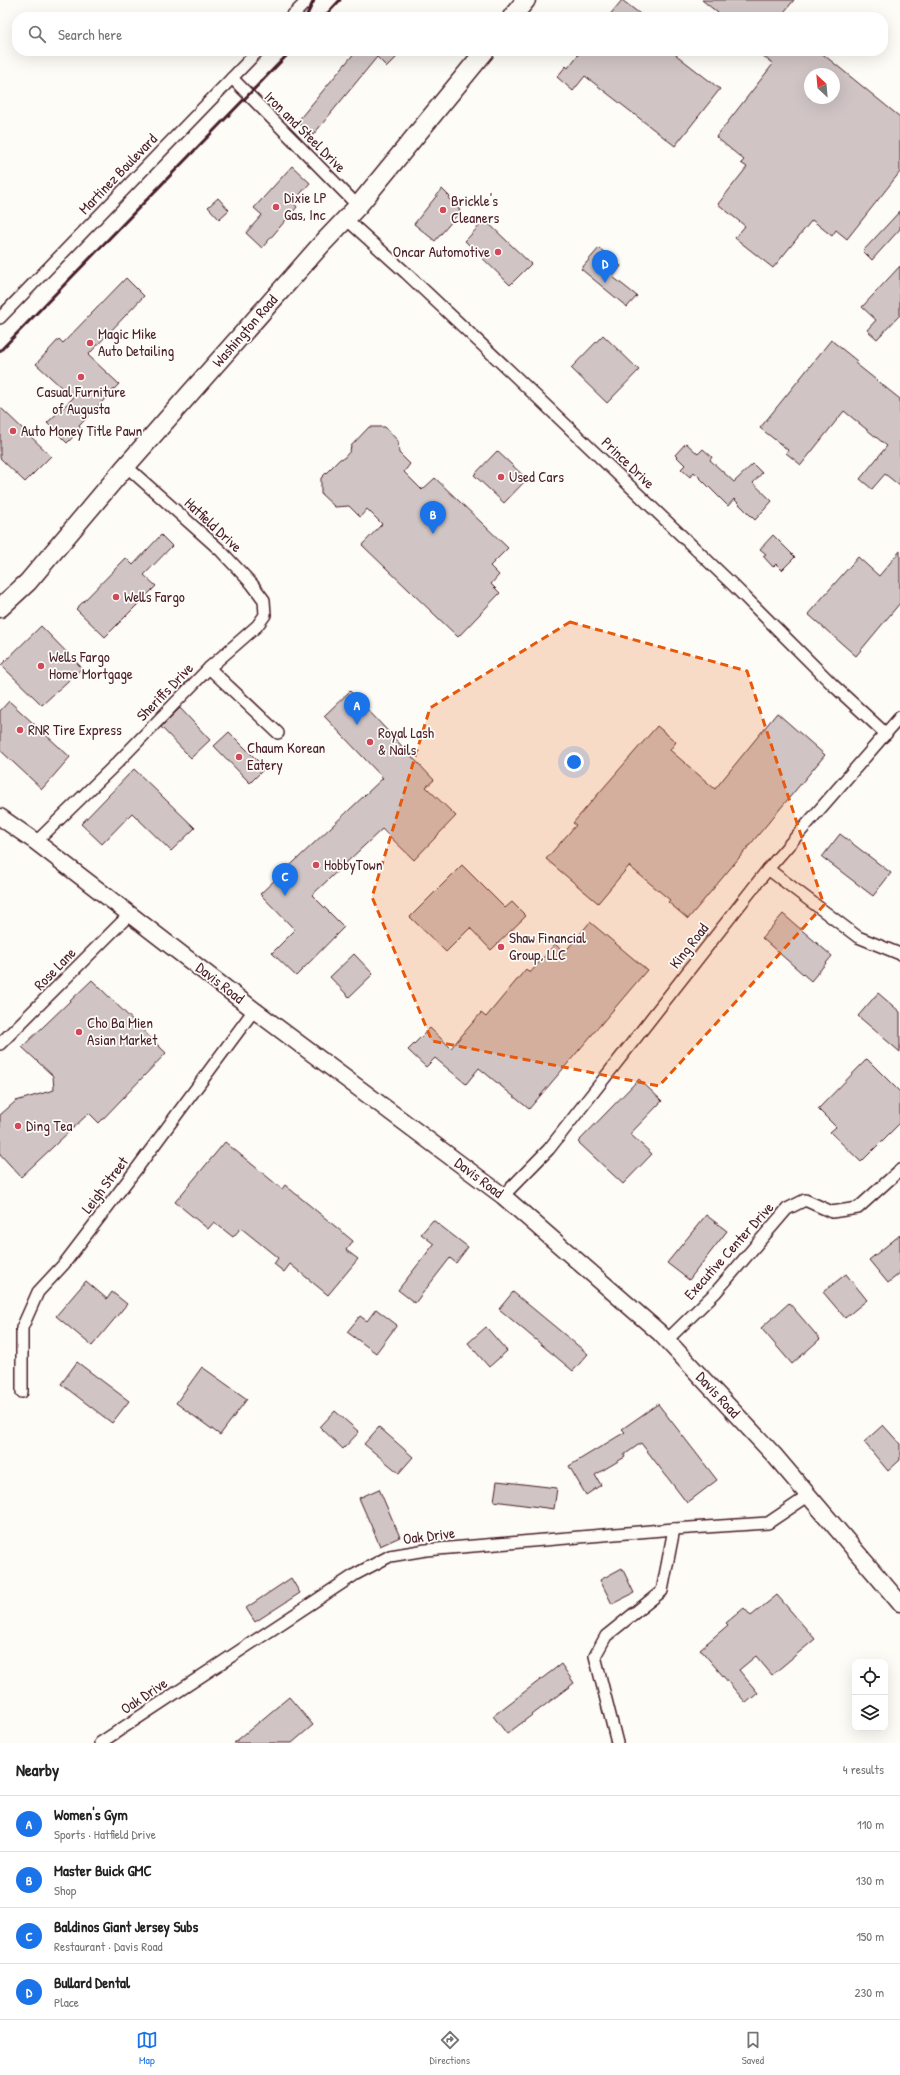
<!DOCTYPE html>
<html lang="en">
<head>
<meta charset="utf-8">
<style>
  :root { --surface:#fff; --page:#f2f2f2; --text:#222; --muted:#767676; --line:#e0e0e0; --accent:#1a73e8 }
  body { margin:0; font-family:"Patrick Hand",sans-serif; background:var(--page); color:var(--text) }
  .controls { position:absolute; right:12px; bottom:12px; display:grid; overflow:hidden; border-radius:8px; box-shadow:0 4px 16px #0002 }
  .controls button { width:36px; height:36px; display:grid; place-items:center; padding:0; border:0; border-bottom:1px solid var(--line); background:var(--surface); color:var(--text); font:20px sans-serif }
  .compass { position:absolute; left:804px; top:68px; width:36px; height:36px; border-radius:50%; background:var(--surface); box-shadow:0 4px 16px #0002; rotate:334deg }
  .you { position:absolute; left:574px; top:762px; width:14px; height:14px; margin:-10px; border:3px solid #fff; border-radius:50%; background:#1a73e8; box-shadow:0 0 0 6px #1a73e833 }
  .badge { display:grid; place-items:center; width:26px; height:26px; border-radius:50%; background:var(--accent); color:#fff; font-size:13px; font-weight:700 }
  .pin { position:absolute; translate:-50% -33px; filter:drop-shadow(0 1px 2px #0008) }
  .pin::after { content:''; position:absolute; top:21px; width:14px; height:12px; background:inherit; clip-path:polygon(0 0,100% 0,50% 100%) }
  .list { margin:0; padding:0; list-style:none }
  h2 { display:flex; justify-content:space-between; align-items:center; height:52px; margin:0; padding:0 16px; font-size:17px }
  h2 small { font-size:13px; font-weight:400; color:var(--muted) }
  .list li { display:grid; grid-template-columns:26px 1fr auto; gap:12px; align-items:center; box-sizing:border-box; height:56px; padding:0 16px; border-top:1px solid var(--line) }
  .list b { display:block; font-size:15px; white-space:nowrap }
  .list p { margin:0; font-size:13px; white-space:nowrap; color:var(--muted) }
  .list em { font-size:13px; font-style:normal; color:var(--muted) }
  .icon { flex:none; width:22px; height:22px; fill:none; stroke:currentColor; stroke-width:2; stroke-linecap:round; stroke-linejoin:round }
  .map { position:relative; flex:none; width:900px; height:1743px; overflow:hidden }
  .search { position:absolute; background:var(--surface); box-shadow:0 4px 16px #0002; left:12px; right:12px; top:12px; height:44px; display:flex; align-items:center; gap:10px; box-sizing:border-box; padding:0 14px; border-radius:16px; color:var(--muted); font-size:15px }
  .sheet { height:276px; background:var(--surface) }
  nav { display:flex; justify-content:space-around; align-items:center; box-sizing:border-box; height:56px; border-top:1px solid var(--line); background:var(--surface); font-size:11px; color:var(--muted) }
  nav a { display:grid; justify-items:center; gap:2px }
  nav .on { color:var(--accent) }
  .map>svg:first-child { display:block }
  .building { fill:#d0c5c4; stroke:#4a1f2b; fill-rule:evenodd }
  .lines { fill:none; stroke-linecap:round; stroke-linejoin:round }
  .minor-casing { stroke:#4a1f2b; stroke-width:14 }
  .secondary-casing { stroke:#4a1f2b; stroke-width:19 }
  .primary-casing { stroke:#4a1f2b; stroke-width:21 }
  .minor { stroke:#fdfcf7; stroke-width:11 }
  .secondary { stroke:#fdfcf7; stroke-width:16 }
  .primary { stroke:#fdfcf7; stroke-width:18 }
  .rail { stroke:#4a1f2b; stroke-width:3 }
  .marked { fill:#e8590c; fill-opacity:0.2; stroke:#e8590c; stroke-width:3; stroke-dasharray:8 5; stroke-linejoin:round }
  .poi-dot { fill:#d1495b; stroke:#fdfcf7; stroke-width:1.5 }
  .labels { text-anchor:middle; stroke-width:3.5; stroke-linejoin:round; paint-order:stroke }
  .street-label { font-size:15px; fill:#4a1f2b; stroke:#fdfcf7 }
  .poi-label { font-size:15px; fill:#4a1f2b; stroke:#fdfcf7; text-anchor:start }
</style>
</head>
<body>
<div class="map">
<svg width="900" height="1743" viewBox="0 0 900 1743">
  <rect width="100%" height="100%" fill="#fdfcf7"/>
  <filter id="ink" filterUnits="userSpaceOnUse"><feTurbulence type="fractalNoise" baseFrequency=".025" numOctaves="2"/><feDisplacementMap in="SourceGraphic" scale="8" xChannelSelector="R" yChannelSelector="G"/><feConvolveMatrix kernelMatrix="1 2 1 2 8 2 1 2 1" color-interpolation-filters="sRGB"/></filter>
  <g filter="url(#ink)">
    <g class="building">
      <path d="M622,0L644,17H608Z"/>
      <path d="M702,0H794L780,17H723Z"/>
      <path d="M356,51H403L387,67L377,57L313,135L297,122Z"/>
      <path d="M581,51H671L720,89L675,146L585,76L573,91L557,77L566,66L568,68Z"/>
      <path d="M757,51H819L900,117V172L847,239L836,230L832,236L812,220L773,268L735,238L745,226L718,204L747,167L741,163L744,160L716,137L773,64ZM810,74H834V98H810Z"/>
      <path d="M292,166L310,183L293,202L297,207L262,248L246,233L262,215L254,208Z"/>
      <path d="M442,189L450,197L448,198L459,208L460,212L435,241L414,224Z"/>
      <path d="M218,198L229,210L219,219L208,207Z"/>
      <path d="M900,211V229L872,260L863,251Z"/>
      <path d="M485,220L531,264L510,285L465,241Z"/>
      <path d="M599,248L621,266L613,277L637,296L627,307L581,269Z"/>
      <path d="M900,266V315L877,339L867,330L876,320L862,307Z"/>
      <path d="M126,278L144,296L88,355L119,384L79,426L81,429L67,443L47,423L73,398L36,364L59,339L63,343Z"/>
      <path d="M603,335L639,370L607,403L571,368Z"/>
      <path d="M831,340L857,361L855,363L900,399V486L885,474L872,489L860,479L887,446L844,411L801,465L786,453L788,450L760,428Z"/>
      <path d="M0,407L51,456L25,482L0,458Z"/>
      <path d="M369,427H385L398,441L399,453L410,464L404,472L422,490L435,478L508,548L490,566L499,575L491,584L500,593L458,637L362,545L382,524L367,509L360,517L349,506L335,507L321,494V478L340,459L344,458L350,451L351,446Z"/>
      <path d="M686,443L698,454L703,449L712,457L710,460L734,482L753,464L762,473L753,483L772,501L755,520L734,499L728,506L694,472L690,477L681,469L685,465L675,455Z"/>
      <path d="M497,451L527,479L504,503L474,475Z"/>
      <path d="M161,535L172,546L144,575L156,586L105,637L76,609L126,558L133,565Z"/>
      <path d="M773,535L795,557L782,570L776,564L773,567L763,556L766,554L760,549Z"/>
      <path d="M900,551V603L856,656L808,614L858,557L879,576Z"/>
      <path d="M41,626L82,668L42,705L1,665Z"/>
      <path d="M350,691L434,780L426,787L456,816L414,860L382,829L312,895L344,927L296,976L272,953L295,930L260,894L383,778L324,716Z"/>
      <path d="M9,701L70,757L42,789L0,750V711Z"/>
      <path d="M180,708L210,740L191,758L161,727Z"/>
      <path d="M777,713L825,755L688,919L668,902L670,900L629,866L598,903L546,859L576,825L573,823L657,726L676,742L670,750L715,789Z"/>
      <path d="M229,732L265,768L250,783L214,746Z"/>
      <path d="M134,769L195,828L171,851L132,813L102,844L81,824Z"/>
      <path d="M840,834L891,873L873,896L822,857Z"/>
      <path d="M462,865L505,908L512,902L526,916L491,950L470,928L446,952L410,917Z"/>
      <path d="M783,914L832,956L811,981L762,938Z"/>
      <path d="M590,922L647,970L529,1109L479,1068L466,1084L435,1058L426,1067L408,1050L430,1028L451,1048L481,1013L486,1017L526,969L530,973L555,944L564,953Z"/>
      <path d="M354,954L373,974L349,997L330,977Z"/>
      <path d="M92,980L166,1053L99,1123L89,1113L21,1177L0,1154V1115L16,1101L54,1090L53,1076L22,1047Z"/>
      <path d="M878,993L900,1012V1052L858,1016Z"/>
      <path d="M867,1059L900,1092V1123L861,1162L830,1132L836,1127L818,1109Z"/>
      <path d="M639,1079L662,1101L630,1134L652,1154L623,1184L578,1142Z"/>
      <path d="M225,1142L282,1189L285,1185L353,1241L346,1250L358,1259L328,1295L290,1264L284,1272L274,1264L278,1258L241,1228L233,1237L214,1222L208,1229L175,1202Z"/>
      <path d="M706,1215L727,1231L689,1280L667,1263Z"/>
      <path d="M433,1220L468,1247L456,1263L450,1258L415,1303L398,1290L434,1244L421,1234Z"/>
      <path d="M900,1235V1273L888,1283L869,1260Z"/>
      <path d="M846,1274L867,1300L845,1318L823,1292Z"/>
      <path d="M86,1281L107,1299L112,1292L127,1304L92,1346L56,1316Z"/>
      <path d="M513,1292L588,1354L573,1371L499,1309Z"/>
      <path d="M789,1303L820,1339L792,1364L761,1328Z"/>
      <path d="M376,1309L397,1325L376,1353L347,1332L360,1316L367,1321Z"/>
      <path d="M486,1327L507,1351L489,1367L468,1343Z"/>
      <path d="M77,1362L129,1401L112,1423L61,1384Z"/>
      <path d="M202,1367L247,1399L220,1435L176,1403Z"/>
      <path d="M658,1404L717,1480L687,1503L641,1443L624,1455L625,1457L595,1475L601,1485L586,1495L569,1466L625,1432L622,1429Z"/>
      <path d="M335,1411L359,1432L343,1449L320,1427Z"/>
      <path d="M883,1425L900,1444V1460L888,1471L864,1442Z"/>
      <path d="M379,1427L413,1457L399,1473L364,1444Z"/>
      <path d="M497,1481L557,1488L554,1509L494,1501Z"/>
      <path d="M379,1489L400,1537L380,1546L359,1498Z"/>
      <path d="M622,1568L634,1593L612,1604L600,1580Z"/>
      <path d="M291,1578L300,1593L255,1622L246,1608Z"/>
      <path d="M777,1595L815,1639L772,1675L756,1656L739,1670L758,1693L746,1703L700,1649L728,1625L726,1623L744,1608L751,1616Z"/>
      <path d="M561,1664L574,1683L507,1734L493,1716Z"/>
      <path d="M289,1697L313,1725L292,1743H234Z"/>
    </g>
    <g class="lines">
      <g class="minor-casing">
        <g id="minor">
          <path d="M291,17L308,0"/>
          <path d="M232,78L358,206"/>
          <path d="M345,218L406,273L514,375L733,585L833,685L886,734"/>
          <path d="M0,318L258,51"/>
          <path d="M209,668L278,733"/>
          <path d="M36,842L118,762L209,668L257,626L265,615L264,600L252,584L220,550L126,466"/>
          <path d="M768,869L858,937L900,954"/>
          <path d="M0,1044L130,914"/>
          <path d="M503,1196L549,1149L768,869L900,717"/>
          <path d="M667,1340L716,1292L787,1209L805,1200L832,1212L858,1208L900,1170"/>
          <path d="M22,1392V1328L38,1292L64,1264L138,1167L254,1010"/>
          <path d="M100,1743L356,1574L390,1556L426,1550L674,1529L768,1523L808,1496"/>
          <path d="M617,1743L595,1656L606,1636L662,1591L674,1529"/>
        </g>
      </g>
      <g class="secondary-casing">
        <path id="secondary" d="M0,817L36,842L254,1010L503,1196L660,1333L774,1455L900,1603"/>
      </g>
      <g class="primary-casing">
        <g id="primary">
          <path d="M512,17L526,0"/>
          <path d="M0,608L28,582L126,466L320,246L358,206L485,51"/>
        </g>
      </g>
      <use href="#minor" class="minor"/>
      <use href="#secondary" class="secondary"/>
      <use href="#primary" class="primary"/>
      <g class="rail">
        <path d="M306,17L314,0"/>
        <path d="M324,17L340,0"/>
        <path d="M0,351L291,51"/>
      </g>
    </g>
  </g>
  <path class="marked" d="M570,622L747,671L824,905L659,1086L432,1041L372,897L430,708Z"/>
  <g class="poi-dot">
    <circle cx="276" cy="207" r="4"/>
    <circle cx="443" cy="210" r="4"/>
    <circle cx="498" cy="252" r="4"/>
    <circle cx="90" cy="343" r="4"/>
    <circle cx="81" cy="377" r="4"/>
    <circle cx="13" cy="431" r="4"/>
    <circle cx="501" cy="477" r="4"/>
    <circle cx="116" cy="597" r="4"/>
    <circle cx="41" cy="666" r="4"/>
    <circle cx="20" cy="730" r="4"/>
    <circle cx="370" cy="742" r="4"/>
    <circle cx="239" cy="757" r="4"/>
    <circle cx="316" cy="865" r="4"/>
    <circle cx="501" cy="947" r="4"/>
    <circle cx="79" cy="1032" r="4"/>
    <circle cx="18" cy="1126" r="4"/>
  </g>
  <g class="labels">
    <g class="street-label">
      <text transform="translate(305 132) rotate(45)" y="5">Iron and Steel Drive</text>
      <text transform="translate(118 174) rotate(-46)" y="5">Martinez Boulevard</text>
      <text transform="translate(245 331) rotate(-49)" y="5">Washington Road</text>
      <text transform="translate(628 463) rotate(44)" y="5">Prince Drive</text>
      <text transform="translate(213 525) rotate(43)" y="5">Hatfield Drive</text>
      <text transform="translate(165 692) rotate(-46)" y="5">Sheriffs Drive</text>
      <text transform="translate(689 946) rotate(-52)" y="5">King Road</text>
      <text transform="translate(55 969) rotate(-46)" y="5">Rose Lane</text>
      <text transform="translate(220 983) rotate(38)" y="5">Davis Road</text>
      <text transform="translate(479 1178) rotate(37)" y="5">Davis Road</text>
      <text transform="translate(105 1185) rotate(-53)" y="5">Leigh Street</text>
      <text transform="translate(729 1251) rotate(-48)" y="5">Executive Center Drive</text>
      <text transform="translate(718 1395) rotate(47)" y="5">Davis Road</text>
      <text transform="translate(429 1536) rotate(-7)" y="5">Oak Drive</text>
      <text transform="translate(144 1696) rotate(-34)" y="5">Oak Drive</text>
    </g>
    <g class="poi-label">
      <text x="284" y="203">Dixie LP<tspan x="284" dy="17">Gas, Inc</tspan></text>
      <text x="451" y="206">Brickle's<tspan x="451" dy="17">Cleaners</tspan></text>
      <text x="490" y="257" text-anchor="end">Oncar Automotive</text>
      <text x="98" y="339">Magic Mike<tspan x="98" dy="17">Auto Detailing</tspan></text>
      <text x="81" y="397" text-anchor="middle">Casual Furniture<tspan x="81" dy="17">of Augusta</tspan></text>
      <text x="21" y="436">Auto Money Title Pawn</text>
      <text x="509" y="482">Used Cars</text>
      <text x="124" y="602">Wells Fargo</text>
      <text x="49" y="662">Wells Fargo<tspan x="49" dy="17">Home Mortgage</tspan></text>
      <text x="28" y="735">RNR Tire Express</text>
      <text x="378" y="738">Royal Lash<tspan x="378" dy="17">&amp; Nails</tspan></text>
      <text x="247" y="753">Chaum Korean<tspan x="247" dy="17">Eatery</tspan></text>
      <text x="324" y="870">HobbyTown</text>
      <text x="509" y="943">Shaw Financial<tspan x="509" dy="17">Group, LLC</tspan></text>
      <text x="87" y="1028">Cho Ba Mien<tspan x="87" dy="17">Asian Market</tspan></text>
      <text x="26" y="1131">Ding Tea</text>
    </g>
  </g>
</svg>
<div class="controls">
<button><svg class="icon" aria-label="locate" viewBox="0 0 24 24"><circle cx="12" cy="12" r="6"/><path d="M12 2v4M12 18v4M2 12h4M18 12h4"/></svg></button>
<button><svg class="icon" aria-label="layers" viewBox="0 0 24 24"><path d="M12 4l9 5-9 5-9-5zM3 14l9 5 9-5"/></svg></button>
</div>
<svg class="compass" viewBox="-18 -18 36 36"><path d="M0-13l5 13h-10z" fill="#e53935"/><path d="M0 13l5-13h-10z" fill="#767676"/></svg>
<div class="you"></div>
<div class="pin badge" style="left:357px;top:725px">A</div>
<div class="pin badge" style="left:433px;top:534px">B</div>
<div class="pin badge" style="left:285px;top:896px">C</div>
<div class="pin badge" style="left:605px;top:283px">D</div>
<div class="search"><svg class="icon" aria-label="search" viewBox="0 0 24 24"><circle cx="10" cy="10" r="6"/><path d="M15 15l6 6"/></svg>Search here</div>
</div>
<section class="sheet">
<h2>Nearby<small>4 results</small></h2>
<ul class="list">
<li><span class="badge">A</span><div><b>Women's Gym</b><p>Sports · Hatfield Drive</p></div><em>110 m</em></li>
<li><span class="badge">B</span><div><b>Master Buick GMC</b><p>Shop</p></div><em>130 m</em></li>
<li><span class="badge">C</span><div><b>Baldinos Giant Jersey Subs</b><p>Restaurant · Davis Road</p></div><em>150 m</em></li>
<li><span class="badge">D</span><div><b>Bullard Dental</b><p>Place</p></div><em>230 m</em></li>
</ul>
</section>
<nav>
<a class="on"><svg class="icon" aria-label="map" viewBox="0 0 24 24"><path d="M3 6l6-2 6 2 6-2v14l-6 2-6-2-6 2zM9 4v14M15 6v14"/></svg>Map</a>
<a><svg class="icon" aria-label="directions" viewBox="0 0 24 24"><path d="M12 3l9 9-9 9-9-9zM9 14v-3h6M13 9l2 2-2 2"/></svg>Directions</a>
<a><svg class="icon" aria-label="saved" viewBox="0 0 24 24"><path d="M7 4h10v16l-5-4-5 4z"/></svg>Saved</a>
</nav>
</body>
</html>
